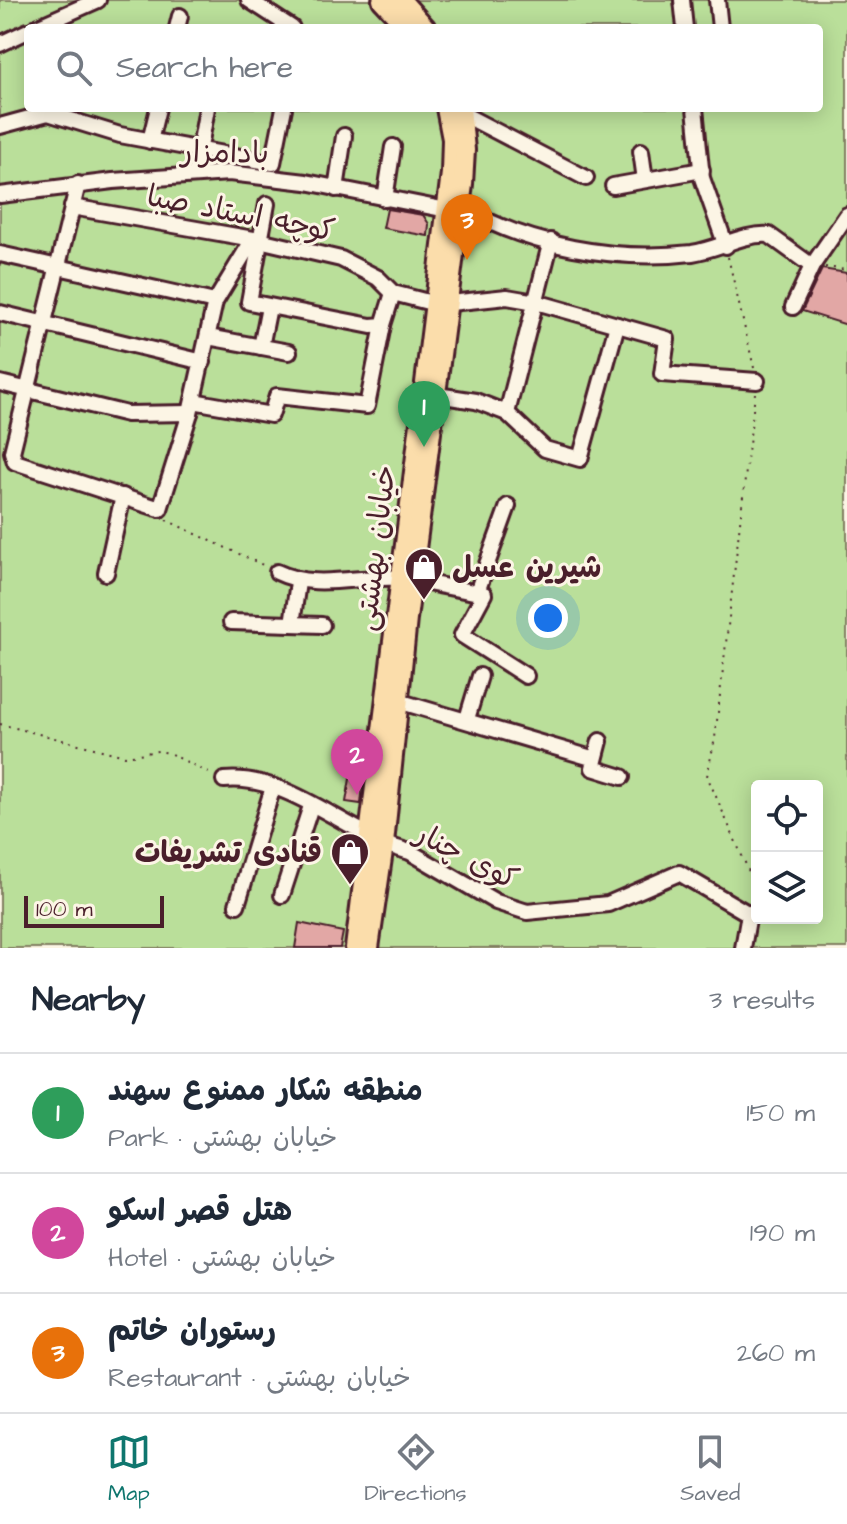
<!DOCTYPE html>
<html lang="en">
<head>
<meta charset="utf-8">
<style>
  :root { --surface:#fff; --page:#f2f2f3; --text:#1f2937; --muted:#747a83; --line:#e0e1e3; --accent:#0f766e }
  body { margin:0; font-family:"Architects Daughter","Playpen Sans Arabic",sans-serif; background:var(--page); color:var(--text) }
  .controls { position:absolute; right:24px; bottom:24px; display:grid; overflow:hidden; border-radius:8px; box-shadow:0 4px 20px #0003 }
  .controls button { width:72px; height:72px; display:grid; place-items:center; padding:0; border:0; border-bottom:2px solid var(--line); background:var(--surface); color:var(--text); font:40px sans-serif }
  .scale { position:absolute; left:24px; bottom:20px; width:140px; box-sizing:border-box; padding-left:8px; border:4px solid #4a1f2b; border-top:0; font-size:22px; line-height:28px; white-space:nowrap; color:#4a1f2b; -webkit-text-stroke:6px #fcf5e5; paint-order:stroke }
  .you { position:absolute; left:548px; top:618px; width:28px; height:28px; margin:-20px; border:6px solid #fff; border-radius:50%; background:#1a73e8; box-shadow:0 0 0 12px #1a73e833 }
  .badge { display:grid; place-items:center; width:52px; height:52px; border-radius:50%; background:var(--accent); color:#fff; font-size:26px; font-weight:700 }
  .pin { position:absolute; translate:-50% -66px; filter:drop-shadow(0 2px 4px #0008) }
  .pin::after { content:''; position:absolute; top:42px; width:28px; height:24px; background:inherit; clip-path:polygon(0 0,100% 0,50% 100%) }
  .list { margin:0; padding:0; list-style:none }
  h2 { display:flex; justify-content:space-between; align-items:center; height:104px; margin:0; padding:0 32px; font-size:34px }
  h2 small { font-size:26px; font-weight:400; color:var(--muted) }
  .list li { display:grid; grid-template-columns:52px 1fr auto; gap:24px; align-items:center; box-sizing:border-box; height:120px; padding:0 32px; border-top:2px solid var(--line) }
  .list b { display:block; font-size:30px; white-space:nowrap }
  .list p { margin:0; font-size:26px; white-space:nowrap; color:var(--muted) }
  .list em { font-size:26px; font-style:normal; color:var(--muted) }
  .icon { flex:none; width:44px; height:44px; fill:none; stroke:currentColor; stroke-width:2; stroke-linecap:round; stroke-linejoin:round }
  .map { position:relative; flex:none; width:847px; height:948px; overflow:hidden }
  .search { position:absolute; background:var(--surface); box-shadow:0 4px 20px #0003; left:24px; right:24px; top:24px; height:88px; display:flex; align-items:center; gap:20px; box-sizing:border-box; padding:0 28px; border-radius:8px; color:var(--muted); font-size:30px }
  .sheet { height:464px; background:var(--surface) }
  nav { display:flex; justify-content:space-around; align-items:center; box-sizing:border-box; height:112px; border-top:2px solid var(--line); background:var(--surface); font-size:22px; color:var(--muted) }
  nav a { display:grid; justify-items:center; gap:4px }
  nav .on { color:var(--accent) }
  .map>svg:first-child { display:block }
  .green { fill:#badf9a; stroke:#827f62; stroke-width:2; fill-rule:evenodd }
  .building { fill:#e2a7a5; stroke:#4a1f2b; stroke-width:2 }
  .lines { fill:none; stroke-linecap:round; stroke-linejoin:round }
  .minor-casing { stroke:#4a1f2b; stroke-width:20 }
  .major-casing { stroke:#4a1f2b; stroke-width:24 }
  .path { stroke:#4a1f2b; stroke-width:2; stroke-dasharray:2 6; stroke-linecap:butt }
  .minor { stroke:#fcf5e5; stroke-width:14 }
  .major { stroke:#fbddab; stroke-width:18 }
  .labels { text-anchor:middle; stroke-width:6; stroke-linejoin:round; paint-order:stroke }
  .street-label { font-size:30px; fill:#4a1f2b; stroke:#fcf5e5 }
  .poi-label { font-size:30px; font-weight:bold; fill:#4a1f2b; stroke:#fcf5e5; text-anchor:start }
</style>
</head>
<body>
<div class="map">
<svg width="847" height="948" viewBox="0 0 847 948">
  <rect width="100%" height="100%" fill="#fcf5e5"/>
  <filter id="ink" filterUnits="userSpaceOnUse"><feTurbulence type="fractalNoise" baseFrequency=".0125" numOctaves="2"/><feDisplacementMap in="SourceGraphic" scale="16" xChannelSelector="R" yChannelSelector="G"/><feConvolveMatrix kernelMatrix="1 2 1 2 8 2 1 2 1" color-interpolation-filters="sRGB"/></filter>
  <g filter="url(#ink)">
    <path class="green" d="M0,0H847V948H0ZM28,28H819V108H28ZM757,786H817V918H757Z"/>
    <g class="building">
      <path d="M387,209L423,215L429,224L428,236L383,228Z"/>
      <path d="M822,269L847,273V325L802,311Z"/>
      <path d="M351,773L364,775L361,804L346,802Z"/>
      <path d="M299,923L343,932L340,948H295Z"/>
    </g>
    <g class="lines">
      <g class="minor-casing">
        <g id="minor">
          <path d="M249,0L292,28"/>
          <path d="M682,0L685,28"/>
          <path d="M717,0L720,28"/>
          <path d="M35,28L98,0"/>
          <path d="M177,28L180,16"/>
          <path d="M0,44L28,31"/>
          <path d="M695,108L702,178L726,246"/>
          <path d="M461,113L586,178"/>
          <path d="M0,126L48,113L120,135L273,163L284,108"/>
          <path d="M150,141L158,108"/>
          <path d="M641,151L645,180"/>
          <path d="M195,175L207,108"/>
          <path d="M78,184L12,452L15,462L160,509L190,413L215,302L253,239"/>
          <path d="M613,186L702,170"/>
          <path d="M336,189L344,136"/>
          <path d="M0,195L113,181L229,173L306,182L447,210"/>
          <path d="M385,199L393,147"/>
          <path d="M267,204L249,302L371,326L383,325L393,293"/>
          <path d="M72,207L259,240L341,259L378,278L393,293L436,304"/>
          <path d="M461,207C528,246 616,262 692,253C719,249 743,233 769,235L812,266"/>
          <path d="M0,254L215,302"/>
          <path d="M450,303L507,297L536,302L667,339L662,374L757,381"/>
          <path d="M793,307L812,266L847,215"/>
          <path d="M0,313L203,362"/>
          <path d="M208,337L289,352"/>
          <path d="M261,347L269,307"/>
          <path d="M0,383L127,414L190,413"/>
          <path d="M437,395L476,401L507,413L545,449L580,459L617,325"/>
          <path d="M193,401L271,415L277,396L367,406L383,325"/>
          <path d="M507,413L551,241"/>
          <path d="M277,572C316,591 357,575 399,578"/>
          <path d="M106,573L123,496"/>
          <path d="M412,580L484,594L462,635L526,676"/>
          <path d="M477,592L508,506"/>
          <path d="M231,622L322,625"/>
          <path d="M292,624L298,582"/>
          <path d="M398,701L595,759"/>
          <path d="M467,719L480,676"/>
          <path d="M600,741L593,768L622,777"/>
          <path d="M224,780C277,775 324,813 369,835"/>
          <path d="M384,844L410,852L496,902L527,912L608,904L679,873L749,914L743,948"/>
          <path d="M282,895L311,806"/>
          <path d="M237,905L273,787"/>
        </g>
      </g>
      <g class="major-casing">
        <g id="major">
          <path d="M382,0L408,28"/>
          <path d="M401,0L426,28"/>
          <path d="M355,948L451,173L452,139L446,108"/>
          <path d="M369,948L384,844L407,619L463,184L465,150L461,108"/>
        </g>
      </g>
      <g class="path">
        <path d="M728,257L754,368"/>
        <path d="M825,267L847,270"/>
        <path d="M755,393L715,738L707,776L757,890"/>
        <path d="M166,520L265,566"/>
        <path d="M0,724L125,756L158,751L169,753L213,775"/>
        <path d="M754,901L757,892"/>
      </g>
      <use href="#minor" class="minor"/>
      <use href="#major" class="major"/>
    </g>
  </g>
  <defs>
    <g id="shop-pin" transform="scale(2)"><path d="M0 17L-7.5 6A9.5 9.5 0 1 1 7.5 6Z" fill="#4a1f2b" stroke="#fcf5e5"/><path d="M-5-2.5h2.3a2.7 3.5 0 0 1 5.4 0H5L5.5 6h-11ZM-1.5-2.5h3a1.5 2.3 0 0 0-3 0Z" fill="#fff"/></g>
  </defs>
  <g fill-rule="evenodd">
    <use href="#shop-pin" x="424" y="567"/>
    <use href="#shop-pin" x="350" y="852"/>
  </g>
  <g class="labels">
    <g class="street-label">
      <text transform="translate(225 152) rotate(1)" y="10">بادامزار</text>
      <text transform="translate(241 213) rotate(11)" y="10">کوچه استاد صبا</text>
      <text transform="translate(375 548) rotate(-83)" y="10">خیابان بهشتی</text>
      <text transform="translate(467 856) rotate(27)" y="10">کوی چنار</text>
    </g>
    <g class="poi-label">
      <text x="452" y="577">شیرین عسل</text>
      <text x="322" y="862" text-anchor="end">قنادی تشریفات</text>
    </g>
  </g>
</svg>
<div class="controls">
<button><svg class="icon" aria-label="locate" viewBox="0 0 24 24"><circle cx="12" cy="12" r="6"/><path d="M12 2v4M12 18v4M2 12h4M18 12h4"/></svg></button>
<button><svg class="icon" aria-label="layers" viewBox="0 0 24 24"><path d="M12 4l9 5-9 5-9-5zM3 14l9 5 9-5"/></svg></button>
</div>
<div class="scale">100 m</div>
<div class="you"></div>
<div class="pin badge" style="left:424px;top:447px;background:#2e9e5b">1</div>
<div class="pin badge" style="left:357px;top:795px;background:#d1479c">2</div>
<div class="pin badge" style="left:467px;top:260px;background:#e8710a">3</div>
<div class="search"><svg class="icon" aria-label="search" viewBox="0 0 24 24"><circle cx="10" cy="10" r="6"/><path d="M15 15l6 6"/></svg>Search here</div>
</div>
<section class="sheet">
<h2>Nearby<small>3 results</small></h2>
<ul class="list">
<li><span class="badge" style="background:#2e9e5b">1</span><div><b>منطقه شکار ممنوع سهند</b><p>Park · خیابان بهشتی</p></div><em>150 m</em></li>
<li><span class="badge" style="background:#d1479c">2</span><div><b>هتل قصر اسکو</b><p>Hotel · خیابان بهشتی</p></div><em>190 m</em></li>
<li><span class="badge" style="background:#e8710a">3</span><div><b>رستوران خاتم</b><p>Restaurant · خیابان بهشتی</p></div><em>260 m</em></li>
</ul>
</section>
<nav>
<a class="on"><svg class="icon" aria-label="map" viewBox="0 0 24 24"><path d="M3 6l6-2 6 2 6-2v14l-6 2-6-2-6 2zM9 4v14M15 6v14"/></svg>Map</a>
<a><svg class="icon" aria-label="directions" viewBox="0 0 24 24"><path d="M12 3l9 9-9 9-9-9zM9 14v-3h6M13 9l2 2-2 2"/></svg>Directions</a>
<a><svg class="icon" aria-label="saved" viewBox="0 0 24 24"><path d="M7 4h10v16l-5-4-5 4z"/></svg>Saved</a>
</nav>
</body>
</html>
